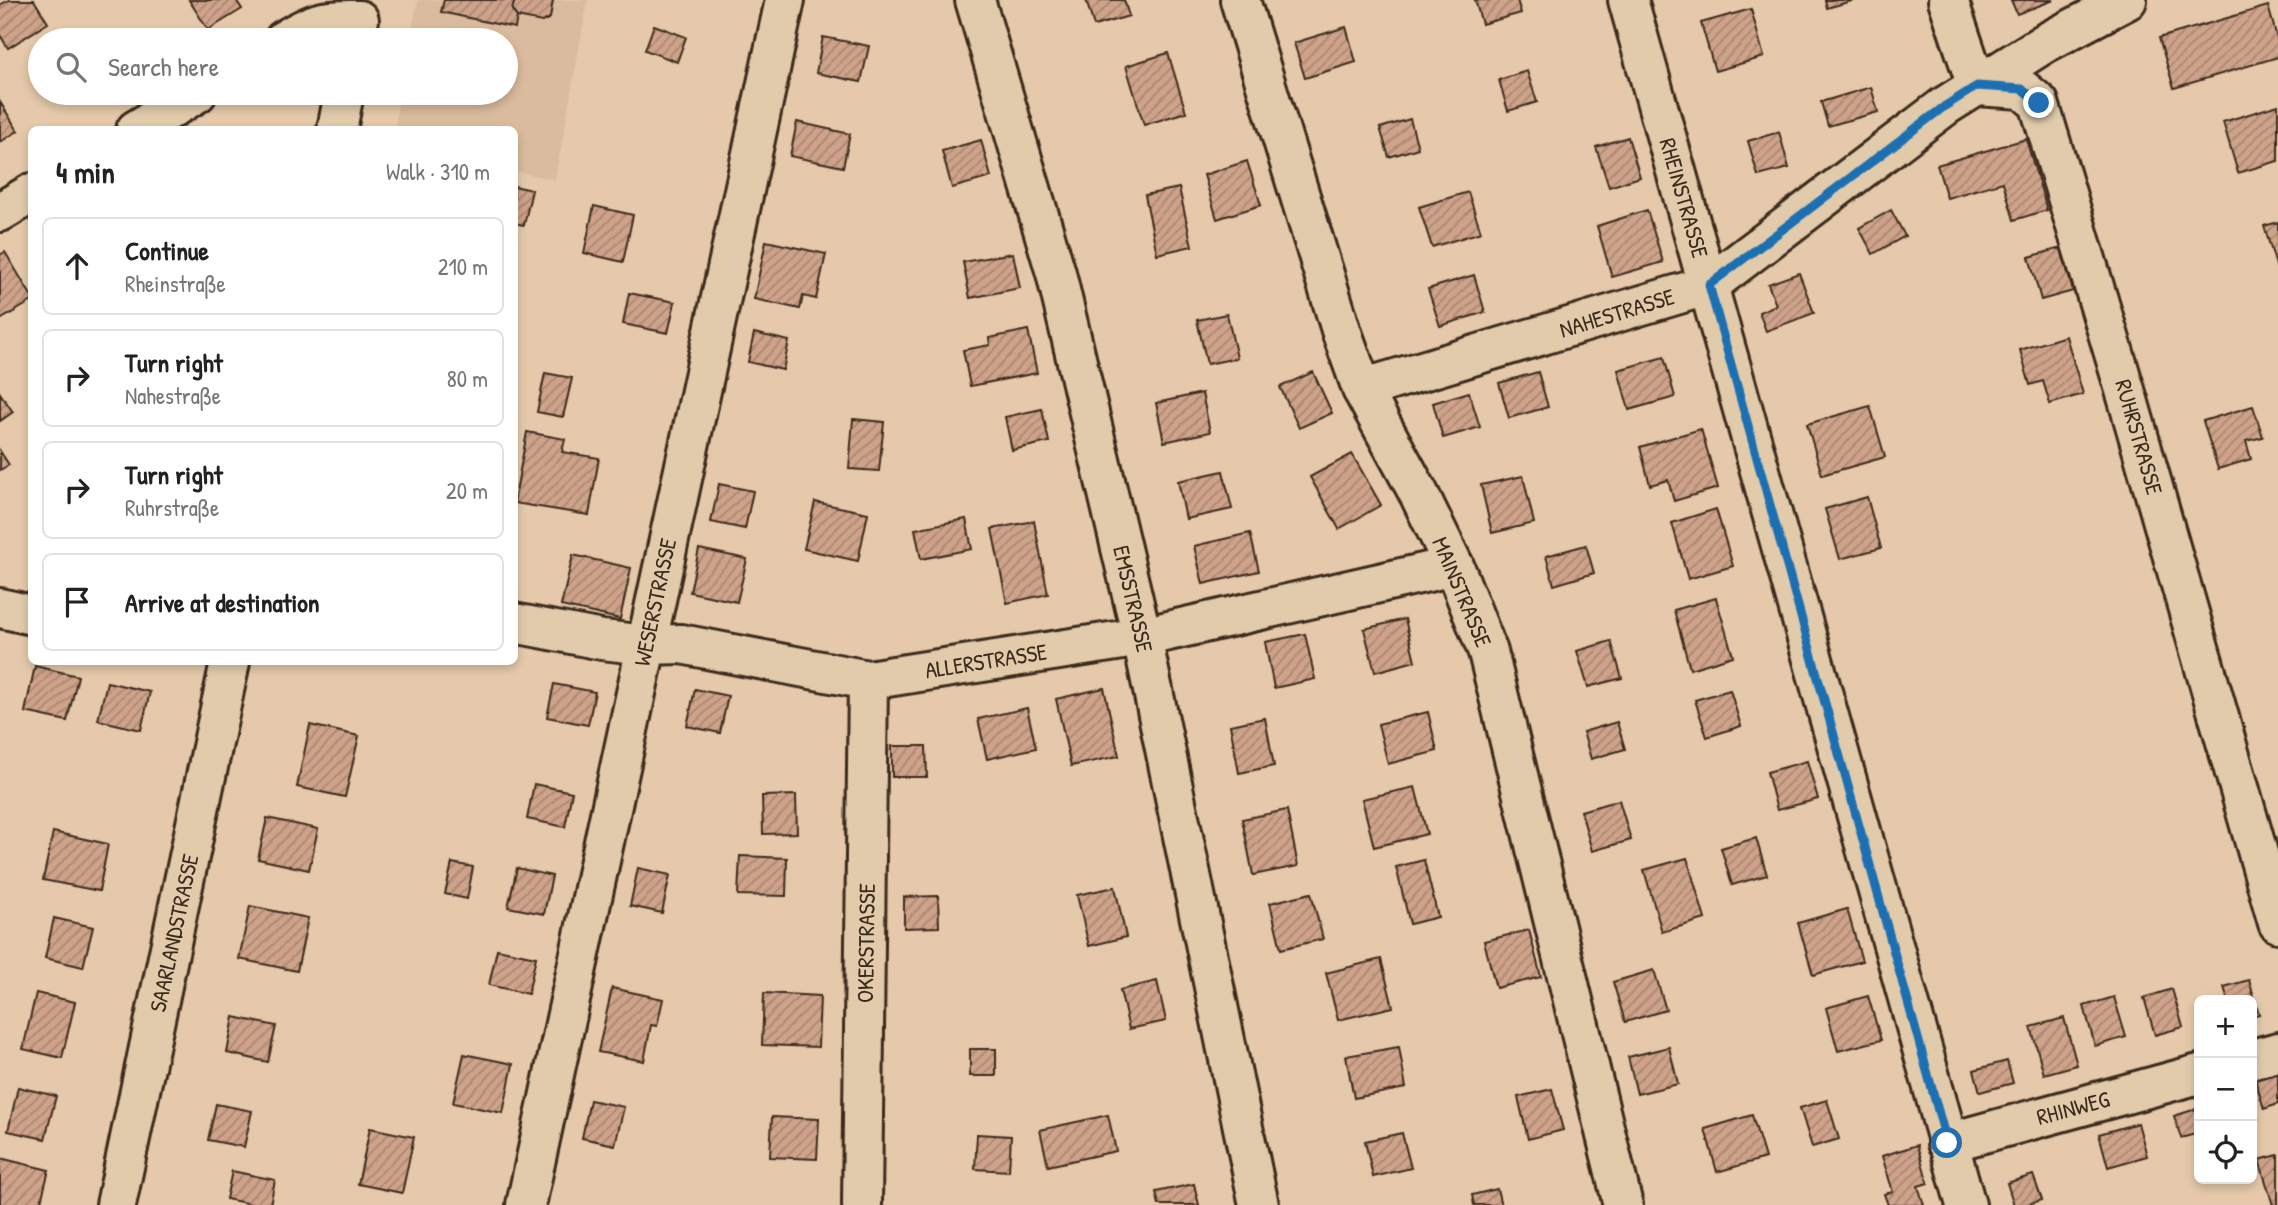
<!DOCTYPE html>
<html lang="en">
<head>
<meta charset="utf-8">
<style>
  :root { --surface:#fff; --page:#f2f2f2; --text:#222; --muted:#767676; --line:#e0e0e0 }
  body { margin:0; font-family:"Patrick Hand",sans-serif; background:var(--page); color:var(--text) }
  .controls { position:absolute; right:21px; bottom:21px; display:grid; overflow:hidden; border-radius:10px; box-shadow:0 4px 10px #0003 }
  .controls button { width:63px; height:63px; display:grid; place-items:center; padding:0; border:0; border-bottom:2px solid var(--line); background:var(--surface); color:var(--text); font:35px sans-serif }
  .stop { position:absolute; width:21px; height:21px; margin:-16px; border:5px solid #1f6fb2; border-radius:50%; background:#fff }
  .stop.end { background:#1f6fb2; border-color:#fff; box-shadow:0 2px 7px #0008 }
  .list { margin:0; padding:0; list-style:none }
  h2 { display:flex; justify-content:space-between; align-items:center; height:91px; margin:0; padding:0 28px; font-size:30px }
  h2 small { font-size:23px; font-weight:400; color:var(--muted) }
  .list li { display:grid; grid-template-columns:46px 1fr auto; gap:21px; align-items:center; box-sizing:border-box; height:98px; margin:0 14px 14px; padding:0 14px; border:2px solid var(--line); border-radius:10px }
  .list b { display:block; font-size:26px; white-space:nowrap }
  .list p { margin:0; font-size:23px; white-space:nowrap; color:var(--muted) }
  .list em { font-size:23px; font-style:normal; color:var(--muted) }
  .icon { flex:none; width:38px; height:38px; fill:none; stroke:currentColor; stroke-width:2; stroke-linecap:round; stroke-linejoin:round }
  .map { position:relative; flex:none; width:2278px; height:1205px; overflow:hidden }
  .search { position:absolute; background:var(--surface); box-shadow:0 4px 10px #0003; left:28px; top:28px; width:490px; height:77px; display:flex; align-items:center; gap:18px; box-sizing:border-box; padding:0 24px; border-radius:38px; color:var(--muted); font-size:26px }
  .panel { position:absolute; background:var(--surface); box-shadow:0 4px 10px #0003; left:28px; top:126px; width:490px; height:539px; border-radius:10px }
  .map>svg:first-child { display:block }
  .built { fill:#dbbb9d }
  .building { fill:url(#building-hatch); stroke:#3b2a1e; stroke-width:2 }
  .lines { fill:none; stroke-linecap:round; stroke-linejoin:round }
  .minor-casing { stroke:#3b2a1e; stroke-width:44 }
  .minor { stroke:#e1cbab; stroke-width:38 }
  .route { stroke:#1f6fb2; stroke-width:9 }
  .labels { text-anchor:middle; stroke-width:6; stroke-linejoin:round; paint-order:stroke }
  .street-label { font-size:23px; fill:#3b2a1e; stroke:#e1cbab }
</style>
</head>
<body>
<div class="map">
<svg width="2278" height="1205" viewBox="0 0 2278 1205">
  <defs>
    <pattern id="building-hatch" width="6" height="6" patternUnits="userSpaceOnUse" patternTransform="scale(1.75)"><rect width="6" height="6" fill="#cfa38a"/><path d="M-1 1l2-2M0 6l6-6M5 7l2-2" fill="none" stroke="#a98570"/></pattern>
  </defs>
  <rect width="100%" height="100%" fill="#e5c9aa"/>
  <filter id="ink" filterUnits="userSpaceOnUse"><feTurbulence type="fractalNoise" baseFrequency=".0143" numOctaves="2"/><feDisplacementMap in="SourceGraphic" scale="14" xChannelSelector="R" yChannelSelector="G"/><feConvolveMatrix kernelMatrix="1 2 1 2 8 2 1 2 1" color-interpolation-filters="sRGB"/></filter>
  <g filter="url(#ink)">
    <path class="built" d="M418,0H588L555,180L515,171L514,130H394L400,93H506V40H410Z"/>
    <g class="building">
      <path d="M9,0H34L48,23L8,48L0,35V5Z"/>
      <path d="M189,0H236L242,9L208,30Z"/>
      <path d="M444,0H515L512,10L517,17L515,28L441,12Z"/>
      <path d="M515,0H553L550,18L542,22L517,17L512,10Z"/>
      <path d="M1086,0H1124L1129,16L1094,26Z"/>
      <path d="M1475,0H1517L1521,13L1482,24Z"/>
      <path d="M1825,0H1855L1827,8Z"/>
      <path d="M2011,0H2054L2017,14Z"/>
      <path d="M2268,6L2278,41V57L2174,88L2159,38Z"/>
      <path d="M1751,9L1764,57L1715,71L1701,23Z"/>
      <path d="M654,25L686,37L677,62L645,50Z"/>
      <path d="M1346,27L1356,62L1305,78L1294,43Z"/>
      <path d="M823,37L869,46L861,82L816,73Z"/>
      <path d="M1168,53L1186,112L1144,125L1126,66Z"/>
      <path d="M1527,71L1537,102L1508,111L1499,80Z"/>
      <path d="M1871,87L1878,112L1828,126L1821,102Z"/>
      <path d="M0,102L18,131L0,142Z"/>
      <path d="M2278,105V161L2238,173L2223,122Z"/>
      <path d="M1410,119L1418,148L1389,157L1380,128Z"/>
      <path d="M797,122L850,134L843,167L790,156Z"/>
      <path d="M1779,132L1789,168L1758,176L1748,141Z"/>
      <path d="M1628,137L1640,177L1609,187L1596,147Z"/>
      <path d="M2026,139L2047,210L2014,220L2003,182L1947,198L1937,165Z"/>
      <path d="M981,140L991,177L952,188L942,151Z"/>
      <path d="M1247,161L1261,205L1217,219L1204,175Z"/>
      <path d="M514,186L532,190L524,225L514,223Z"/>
      <path d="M1179,188L1192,246L1157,254L1145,195Z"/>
      <path d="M1468,192L1481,232L1432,247L1419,207Z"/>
      <path d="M594,206L633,215L623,262L584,253Z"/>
      <path d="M1647,210L1663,262L1612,277L1597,226Z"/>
      <path d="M1891,210L1905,236L1873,254L1859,228Z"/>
      <path d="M2278,222V272L2264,226Z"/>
      <path d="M766,241L826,254L816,299L803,296L800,309L754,299Z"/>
      <path d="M2061,248L2073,291L2041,300L2029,257Z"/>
      <path d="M5,252L32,297V301L0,320V255Z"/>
      <path d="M1013,253L1020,288L970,298L963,262Z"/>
      <path d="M1799,273L1814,313L1766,331L1759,312L1776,305L1768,284Z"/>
      <path d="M1474,275L1485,312L1440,326L1428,289Z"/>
      <path d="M629,293L675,302L668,333L623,324Z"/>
      <path d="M1227,314L1237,358L1207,364L1197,320Z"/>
      <path d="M1028,330L1037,373L970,386L963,350L990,345L989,338Z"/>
      <path d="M754,333L789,341L783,370L748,362Z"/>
      <path d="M2066,336L2083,394L2050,404L2043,381L2030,385L2020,350Z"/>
      <path d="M1664,357L1675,397L1629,410L1618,370Z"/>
      <path d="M1313,372L1332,413L1299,428L1280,387Z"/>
      <path d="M1538,372L1548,407L1509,418L1499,383Z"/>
      <path d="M545,373L572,378L563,417L537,412Z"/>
      <path d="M1469,392L1480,427L1443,438L1433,403Z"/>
      <path d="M0,393L13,412L0,421Z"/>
      <path d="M1202,393L1210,432L1164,442L1156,403Z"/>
      <path d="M1870,406L1885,457L1822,475L1807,424Z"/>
      <path d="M2253,406L2263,437L2246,441L2251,459L2218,469L2203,421Z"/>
      <path d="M1042,409L1049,442L1012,450L1005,417Z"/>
      <path d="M853,419L884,422L879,471L849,469Z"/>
      <path d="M1701,429L1718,488L1674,501L1668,480L1650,485L1640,447Z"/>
      <path d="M527,432L565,439L562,452L599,458L589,515L514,503Z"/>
      <path d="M0,451L9,465L0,470Z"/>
      <path d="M1352,454L1381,505L1339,529L1310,477Z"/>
      <path d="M1223,471L1232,509L1186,519L1178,481Z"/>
      <path d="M1523,476L1534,523L1492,533L1481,485Z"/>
      <path d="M719,484L753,491L745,529L711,522Z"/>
      <path d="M1867,497L1881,548L1840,559L1825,509Z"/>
      <path d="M815,502L868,513L858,561L804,549Z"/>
      <path d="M1716,509L1733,566L1688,579L1672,523Z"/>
      <path d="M966,519L972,549L921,559L915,529Z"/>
      <path d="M1034,521L1048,594L1007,603L992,529Z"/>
      <path d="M1250,533L1259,571L1203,584L1194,546Z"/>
      <path d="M1586,545L1594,573L1554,585L1546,556Z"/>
      <path d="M699,549L747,559L737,602L690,592Z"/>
      <path d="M573,555L631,568L620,619L561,606Z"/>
      <path d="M1716,598L1733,656L1690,669L1674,610Z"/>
      <path d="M1405,619L1415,661L1375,672L1364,629Z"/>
      <path d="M1305,634L1315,679L1274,688L1265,642Z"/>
      <path d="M1611,641L1622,678L1588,687L1577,651Z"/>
      <path d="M35,666L78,676L67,721L25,712Z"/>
      <path d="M107,682L150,692L141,730L98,720Z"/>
      <path d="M554,684L595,692L588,725L547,717Z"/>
      <path d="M1104,688L1119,756L1071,766L1056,699Z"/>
      <path d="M695,689L728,696L720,733L687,726Z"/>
      <path d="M1730,690L1741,726L1707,737L1695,700Z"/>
      <path d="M1027,708L1036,748L987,759L978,719Z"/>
      <path d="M1428,712L1437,751L1388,764L1378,724Z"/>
      <path d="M1265,718L1274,766L1239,773L1230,725Z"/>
      <path d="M1617,722L1625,749L1591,759L1583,732Z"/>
      <path d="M310,725L359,736L345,797L297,787Z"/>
      <path d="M892,746H926L927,777H892Z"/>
      <path d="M1807,761L1818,799L1777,810L1767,772Z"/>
      <path d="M534,784L572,792L565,827L527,819Z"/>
      <path d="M1415,787L1427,834L1374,847L1362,799Z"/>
      <path d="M796,795L797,833L763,834L762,796Z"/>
      <path d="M1619,800L1631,840L1592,851L1581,811Z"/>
      <path d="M1287,810L1298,866L1253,875L1242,819Z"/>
      <path d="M267,818L318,829L309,870L258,859Z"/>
      <path d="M53,832L108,844L99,891L43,880Z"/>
      <path d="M1756,838L1767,875L1732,885L1721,848Z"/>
      <path d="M740,856L787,858L786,896L738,895Z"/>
      <path d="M1687,858L1705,919L1662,932L1644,870Z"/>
      <path d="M1424,860L1438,917L1410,924L1396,867Z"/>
      <path d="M452,863L473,867L467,899L445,894Z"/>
      <path d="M517,868L552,876L544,914L508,907Z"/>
      <path d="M638,868L670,875L662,913L630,906Z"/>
      <path d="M1115,887L1126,937L1089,946L1077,895Z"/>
      <path d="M1311,893L1323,939L1281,949L1270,903Z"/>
      <path d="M938,896L939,927L904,928V897Z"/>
      <path d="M250,906L308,918L297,971L239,959Z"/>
      <path d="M1847,909L1862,961L1813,975L1798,923Z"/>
      <path d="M54,918L93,927L83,967L45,958Z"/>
      <path d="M1529,930L1541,977L1496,988L1484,941Z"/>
      <path d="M497,949L536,957L528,994L489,985Z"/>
      <path d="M1381,959L1393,1007L1338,1020L1326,973Z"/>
      <path d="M1654,970L1666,1010L1625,1022L1613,982Z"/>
      <path d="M2249,980L2259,1014L2252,1016V1000H2228L2224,987Z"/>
      <path d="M1157,981L1166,1021L1129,1029L1120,990Z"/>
      <path d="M612,988L663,999L657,1026L651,1025L644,1061L598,1052Z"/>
      <path d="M2172,989L2183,1027L2155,1035L2144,998Z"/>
      <path d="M36,993L75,1002L62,1058L23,1049Z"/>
      <path d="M764,993L820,996L818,1047L762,1045Z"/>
      <path d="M1868,996L1881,1040L1838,1051L1826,1008Z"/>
      <path d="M2114,997L2126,1037L2095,1046L2084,1006Z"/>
      <path d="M234,1017L276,1026L268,1062L227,1053Z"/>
      <path d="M2064,1018L2077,1065L2044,1074L2031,1027Z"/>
      <path d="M1399,1047L1406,1088L1354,1098L1346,1056Z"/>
      <path d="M1669,1047L1678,1084L1637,1094L1628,1057Z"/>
      <rect x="970" y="1049" width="26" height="27"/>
      <path d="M464,1054L513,1064L503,1113L453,1103Z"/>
      <path d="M2007,1061L2013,1083L1980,1092L1974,1070Z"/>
      <path d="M2278,1073V1104L2264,1109L2255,1079Z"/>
      <path d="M18,1087L56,1096L45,1139L8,1131Z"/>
      <path d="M1552,1089L1563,1130L1528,1139L1518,1097Z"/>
      <path d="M590,1100L624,1107L615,1145L582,1138Z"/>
      <path d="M1827,1100L1839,1139L1812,1147L1800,1108Z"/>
      <path d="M216,1104L252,1111L244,1147L208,1140Z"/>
      <path d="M2199,1108V1133L2181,1138L2174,1116Z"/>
      <path d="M1108,1115L1116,1151L1048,1166L1040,1130Z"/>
      <path d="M1752,1115L1765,1158L1717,1172L1705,1129Z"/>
      <path d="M772,1117L819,1119L817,1159L770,1157Z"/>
      <path d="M2138,1123L2147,1156L2108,1167L2099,1134Z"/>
      <path d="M370,1128L414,1137L402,1193L358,1184Z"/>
      <path d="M1402,1133L1411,1168L1373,1177L1365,1141Z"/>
      <path d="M977,1134L1011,1136L1009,1171L975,1169Z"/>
      <path d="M1917,1145L1928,1183L1918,1186L1924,1205H1888L1884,1194L1893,1192L1882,1156Z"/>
      <path d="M2278,1155V1205H2273L2259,1160Z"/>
      <path d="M0,1158L49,1170L40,1205H0Z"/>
      <path d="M232,1171L275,1180L270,1205H256L226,1199Z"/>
      <path d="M2033,1175L2042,1200L2025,1205H2014L2007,1183Z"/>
      <path d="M1194,1184L1199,1205H1159L1156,1192Z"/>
      <path d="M1497,1189L1501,1205H1474L1472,1195Z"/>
    </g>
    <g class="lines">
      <g class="minor-casing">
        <g id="minor">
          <path d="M975,0L1056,273L1142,637L1259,1205"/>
          <path d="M1240,0L1342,333L1362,389L1419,494L1454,566L1488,652L1623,1205"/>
          <path d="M1628,0L1966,1205"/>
          <path d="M1948,0L1977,86L2022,89L2039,103L2128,400L2278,923"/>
          <path d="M284,40C314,22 323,19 359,20"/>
          <path d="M136,130L197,93"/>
          <path d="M337,130L344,93"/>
          <path d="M0,212L32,193"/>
          <path d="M1362,389L1709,285L1945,106L2045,43L2127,0"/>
          <path d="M0,608L32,615"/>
          <path d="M514,623L602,640L646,645L681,644L868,680L1142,637L1454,566"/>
          <path d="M2252,1059L2278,1052"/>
          <path d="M1947,1143L2199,1074"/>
          <path d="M116,1205L230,662"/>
          <path d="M526,1205L785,0"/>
          <path d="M862,1205L868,680"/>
        </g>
      </g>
      <use href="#minor" class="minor"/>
    </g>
  </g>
  <g class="lines" filter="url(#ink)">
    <path class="route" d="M1947,1143L1709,285L1945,106L1977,86L2022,89L2039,103"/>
  </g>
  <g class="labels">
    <g class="street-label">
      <text transform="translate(1684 198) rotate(74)" y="8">RHEINSTRASSE</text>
      <text transform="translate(1617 313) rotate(-17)" y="8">NAHESTRASSE</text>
      <text transform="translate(2139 437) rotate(74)" y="8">RUHRSTRASSE</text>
      <text transform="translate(1462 592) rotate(67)" y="8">MAINSTRASSE</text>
      <text transform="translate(1133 599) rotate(77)" y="8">EMSSTRASSE</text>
      <text transform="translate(655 602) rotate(-78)" y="8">WESERSTRASSE</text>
      <text transform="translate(986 661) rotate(-9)" y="8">ALLERSTRASSE</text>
      <text transform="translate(174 933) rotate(-78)" y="8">SAARLANDSTRASSE</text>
      <text transform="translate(866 943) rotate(-89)" y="8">OKERSTRASSE</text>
      <text transform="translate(2073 1108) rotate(-15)" y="8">RHINWEG</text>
    </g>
  </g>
</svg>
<div class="controls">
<button>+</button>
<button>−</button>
<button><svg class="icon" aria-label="locate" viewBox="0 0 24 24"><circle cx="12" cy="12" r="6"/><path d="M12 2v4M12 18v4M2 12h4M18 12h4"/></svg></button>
</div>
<div class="stop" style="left:1947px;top:1143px"></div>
<div class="stop end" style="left:2039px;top:103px"></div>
<div class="search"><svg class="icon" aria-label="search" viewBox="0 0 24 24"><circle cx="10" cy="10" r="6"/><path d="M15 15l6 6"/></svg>Search here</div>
<section class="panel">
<h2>4 min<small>Walk · 310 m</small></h2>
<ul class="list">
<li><svg class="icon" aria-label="ahead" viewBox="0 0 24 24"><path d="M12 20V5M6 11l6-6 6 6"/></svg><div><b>Continue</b><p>Rheinstraße</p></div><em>210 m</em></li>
<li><svg class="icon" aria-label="right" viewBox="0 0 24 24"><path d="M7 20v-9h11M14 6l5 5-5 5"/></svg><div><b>Turn right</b><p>Nahestraße</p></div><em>80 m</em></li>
<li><svg class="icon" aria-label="right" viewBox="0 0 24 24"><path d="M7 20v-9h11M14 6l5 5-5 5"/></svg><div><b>Turn right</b><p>Ruhrstraße</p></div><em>20 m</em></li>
<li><svg class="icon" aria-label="arrive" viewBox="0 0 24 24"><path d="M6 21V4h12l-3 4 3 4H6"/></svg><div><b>Arrive at destination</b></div></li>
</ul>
</section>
</div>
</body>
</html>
